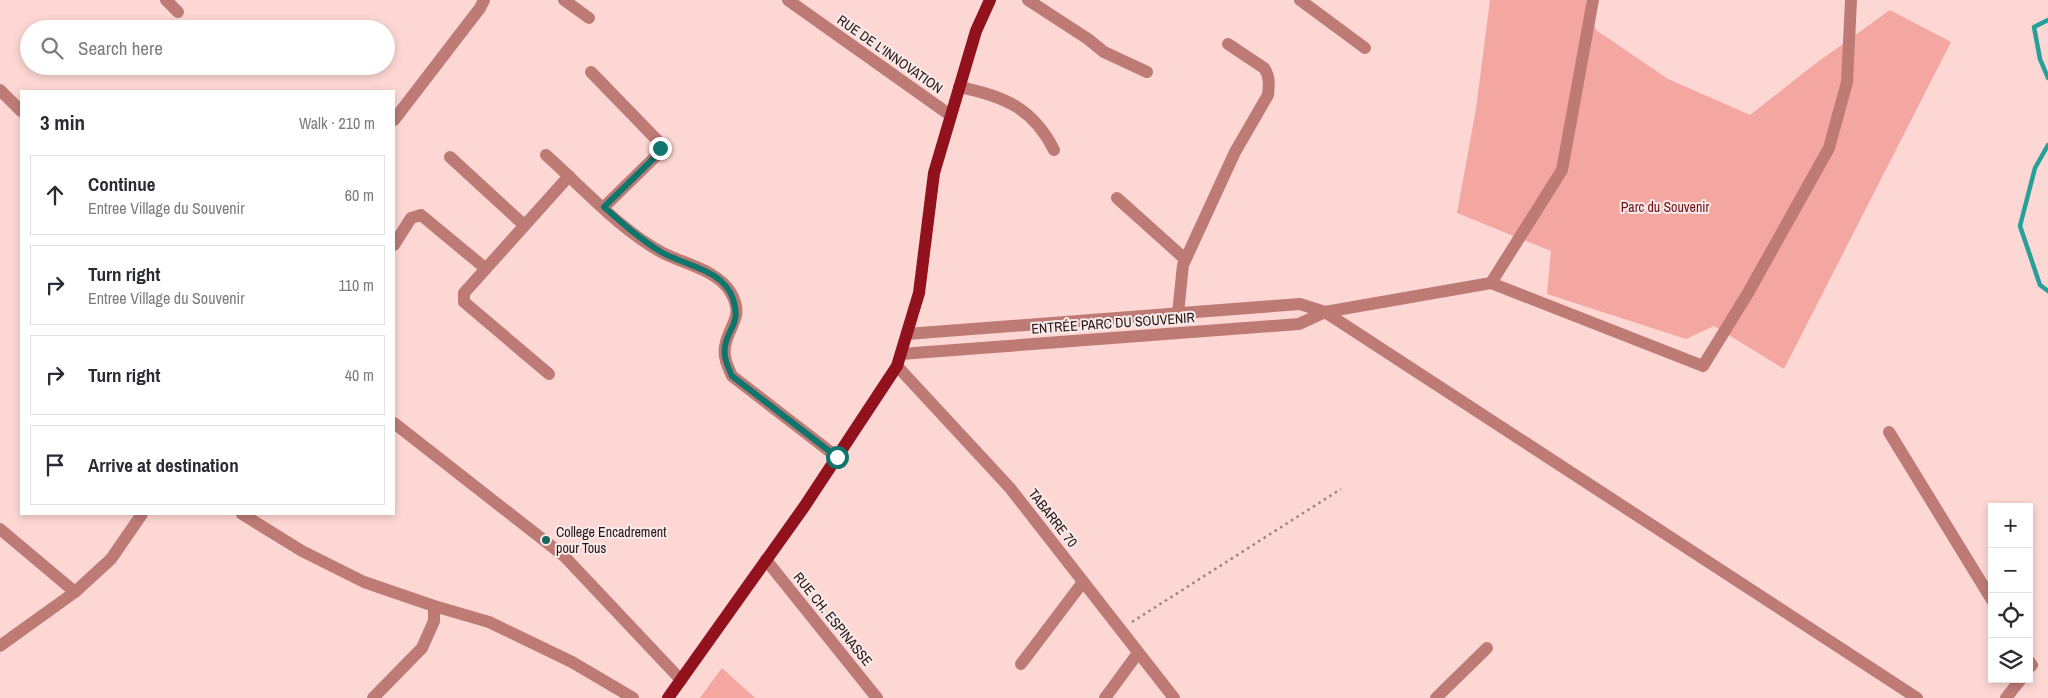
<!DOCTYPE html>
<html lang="en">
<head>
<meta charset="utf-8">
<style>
  :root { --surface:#fff; --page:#f7f7f7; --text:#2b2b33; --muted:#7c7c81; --line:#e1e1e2 }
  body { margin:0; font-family:"Archivo Narrow",sans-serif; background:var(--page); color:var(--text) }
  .controls { position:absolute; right:15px; bottom:15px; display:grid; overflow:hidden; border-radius:0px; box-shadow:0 2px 8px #0003 }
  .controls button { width:45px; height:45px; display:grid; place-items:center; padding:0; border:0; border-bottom:1px solid var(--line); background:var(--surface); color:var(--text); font:25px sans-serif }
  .stop { position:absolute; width:15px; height:15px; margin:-11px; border:4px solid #0f766e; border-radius:50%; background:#fff }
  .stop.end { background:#0f766e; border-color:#fff; box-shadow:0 1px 5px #0008 }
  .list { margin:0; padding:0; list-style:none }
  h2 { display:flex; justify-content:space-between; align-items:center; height:65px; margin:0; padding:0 20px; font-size:21px }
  h2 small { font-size:16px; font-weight:400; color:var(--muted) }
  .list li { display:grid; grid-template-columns:32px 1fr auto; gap:15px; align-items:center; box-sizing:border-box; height:80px; margin:0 10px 10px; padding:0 10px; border:1px solid var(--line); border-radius:0px }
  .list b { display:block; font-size:19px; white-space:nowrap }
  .list p { margin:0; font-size:16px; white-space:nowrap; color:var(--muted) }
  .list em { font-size:16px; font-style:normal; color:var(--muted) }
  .icon { flex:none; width:28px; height:28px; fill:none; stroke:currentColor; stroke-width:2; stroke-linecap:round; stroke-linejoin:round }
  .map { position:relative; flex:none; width:2048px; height:698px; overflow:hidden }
  .search { position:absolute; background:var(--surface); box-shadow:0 2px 8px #0003; left:20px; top:20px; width:375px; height:55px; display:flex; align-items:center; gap:12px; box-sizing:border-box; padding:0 18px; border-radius:28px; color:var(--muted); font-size:19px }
  .panel { position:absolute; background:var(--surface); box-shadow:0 2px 8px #0003; left:20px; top:90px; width:375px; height:425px; border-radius:0px }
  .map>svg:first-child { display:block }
  .green { fill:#f4a6a0 }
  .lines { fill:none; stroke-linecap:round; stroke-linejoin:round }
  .stream { stroke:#27a099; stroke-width:4.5 }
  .path { stroke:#9c817e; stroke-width:2.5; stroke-dasharray:2.5 4; stroke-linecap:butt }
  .minor { stroke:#be7b76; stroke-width:12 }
  .major { stroke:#91121c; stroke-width:12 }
  .route { stroke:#0f766e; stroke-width:6 }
  .poi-dot { fill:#1a6762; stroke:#faeae9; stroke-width:2 }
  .labels { text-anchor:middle; stroke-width:4; stroke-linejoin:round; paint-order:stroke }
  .street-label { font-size:14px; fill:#231615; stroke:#faeae9 }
  .park-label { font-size:14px; fill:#6d0f15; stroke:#faeae9 }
  .poi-label { font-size:14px; fill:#231615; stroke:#faeae9; text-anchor:start }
</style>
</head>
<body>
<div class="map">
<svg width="2048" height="698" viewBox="0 0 2048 698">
  <rect width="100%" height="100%" fill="#fdd7d3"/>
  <g class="green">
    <path d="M1490,0H1586L1596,30L1668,79L1750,115L1815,64L1890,10L1951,42L1784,369L1714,326L1686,339L1547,294L1551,251L1457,213L1476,109Z"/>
    <path d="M722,668L755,698H700Z"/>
  </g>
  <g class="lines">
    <g class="stream">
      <path d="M2048,20L2034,27L2040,59L2048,78"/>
      <path d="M2048,145L2035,168L2020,226L2040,285L2048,291"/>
    </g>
    <path class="path" d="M1132,622L1341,489"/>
    <g class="minor">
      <path d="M166,0L178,12"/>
      <path d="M564,0L589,18"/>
      <path d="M788,0L950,115"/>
      <path d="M1028,0L1088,39L1104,52L1147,72"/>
      <path d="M1300,0L1365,48"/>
      <path d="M1593,0L1562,170L1491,283L1703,366L1748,293L1829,148L1847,82L1851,0"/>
      <path d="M591,72L658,141L660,148L657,155L604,207"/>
      <path d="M959,87C1004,96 1033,108 1054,150"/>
      <path d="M0,90L21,111"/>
      <path d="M394,120L480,8L484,0"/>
      <path d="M546,155C582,187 620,230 663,253C684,264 718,270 731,293C745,318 728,325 725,347C723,357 728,367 732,376L837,457"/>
      <path d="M450,157L524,225"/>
      <path d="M1117,198L1185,259"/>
      <path d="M394,245L411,218L421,215L485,268"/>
      <path d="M1178,313L1183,265L1235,152L1268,95C1269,85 1270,76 1264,68L1228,44"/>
      <path d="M907,334L1300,304L1325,312L1917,698"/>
      <path d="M901,354L1299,324L1325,312L1491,283"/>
      <path d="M897,366L1010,488L1174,698"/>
      <path d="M549,374L464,302V293L569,176"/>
      <path d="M394,423L564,556L681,680"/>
      <path d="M1889,432L1992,600"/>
      <path d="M242,514L302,551L364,582L434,606L489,622L572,662L633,698"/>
      <path d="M0,529L75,592"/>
      <path d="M766,560L877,698"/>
      <path d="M0,646L75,592L111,559L142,514"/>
      <path d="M2029,661L2032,665L2029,668"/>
      <path d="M1021,664L1083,582"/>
      <path d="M373,698L422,648L434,621V606"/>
      <path d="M1105,698L1138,653"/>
      <path d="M1436,698L1487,648"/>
      <path d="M2006,698L2021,679"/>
    </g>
    <path class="major" d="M668,698L804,507L897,366L919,293L934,173L976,31L990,0"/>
  </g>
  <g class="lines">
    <path class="route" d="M660,148L657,155L604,207C622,223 640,239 661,252C685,266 723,269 733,299C741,325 729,325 725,346C723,357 728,367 732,376L837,457"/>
  </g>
  <circle class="poi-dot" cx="546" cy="540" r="5"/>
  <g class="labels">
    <g class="street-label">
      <text transform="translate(890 54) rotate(35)" y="5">RUE DE L'INNOVATION</text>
      <text transform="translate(1113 323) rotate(-4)" y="5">ENTRÉE PARC DU SOUVENIR</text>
      <text transform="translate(1053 518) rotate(52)" y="5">TABARRE 70</text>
      <text transform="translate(833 619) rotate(51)" y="5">RUE CH. ESPINASSE</text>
    </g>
    <g class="park-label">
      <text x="1665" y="212">Parc du Souvenir</text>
    </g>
    <g class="poi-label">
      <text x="556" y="537">College Encadrement<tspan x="556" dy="16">pour Tous</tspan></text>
    </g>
  </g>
</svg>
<div class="controls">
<button>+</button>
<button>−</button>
<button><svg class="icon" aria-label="locate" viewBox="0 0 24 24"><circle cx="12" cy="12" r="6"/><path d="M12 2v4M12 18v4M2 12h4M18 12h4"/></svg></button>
<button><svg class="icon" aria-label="layers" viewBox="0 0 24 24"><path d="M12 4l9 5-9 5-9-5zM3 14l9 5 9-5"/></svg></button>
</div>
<div class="stop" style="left:837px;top:457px"></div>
<div class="stop end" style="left:660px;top:148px"></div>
<div class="search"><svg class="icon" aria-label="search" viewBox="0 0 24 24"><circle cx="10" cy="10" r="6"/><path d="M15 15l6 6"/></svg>Search here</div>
<section class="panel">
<h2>3 min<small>Walk · 210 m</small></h2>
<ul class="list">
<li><svg class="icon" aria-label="ahead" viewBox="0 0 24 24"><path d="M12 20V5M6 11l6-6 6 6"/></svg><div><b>Continue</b><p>Entree Village du Souvenir</p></div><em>60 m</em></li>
<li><svg class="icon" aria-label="right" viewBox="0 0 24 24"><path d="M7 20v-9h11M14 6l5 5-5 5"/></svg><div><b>Turn right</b><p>Entree Village du Souvenir</p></div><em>110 m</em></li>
<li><svg class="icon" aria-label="right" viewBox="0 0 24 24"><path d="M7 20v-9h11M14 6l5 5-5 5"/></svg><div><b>Turn right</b></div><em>40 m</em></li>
<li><svg class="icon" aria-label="arrive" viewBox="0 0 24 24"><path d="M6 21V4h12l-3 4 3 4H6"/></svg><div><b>Arrive at destination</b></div></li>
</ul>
</section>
</div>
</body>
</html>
